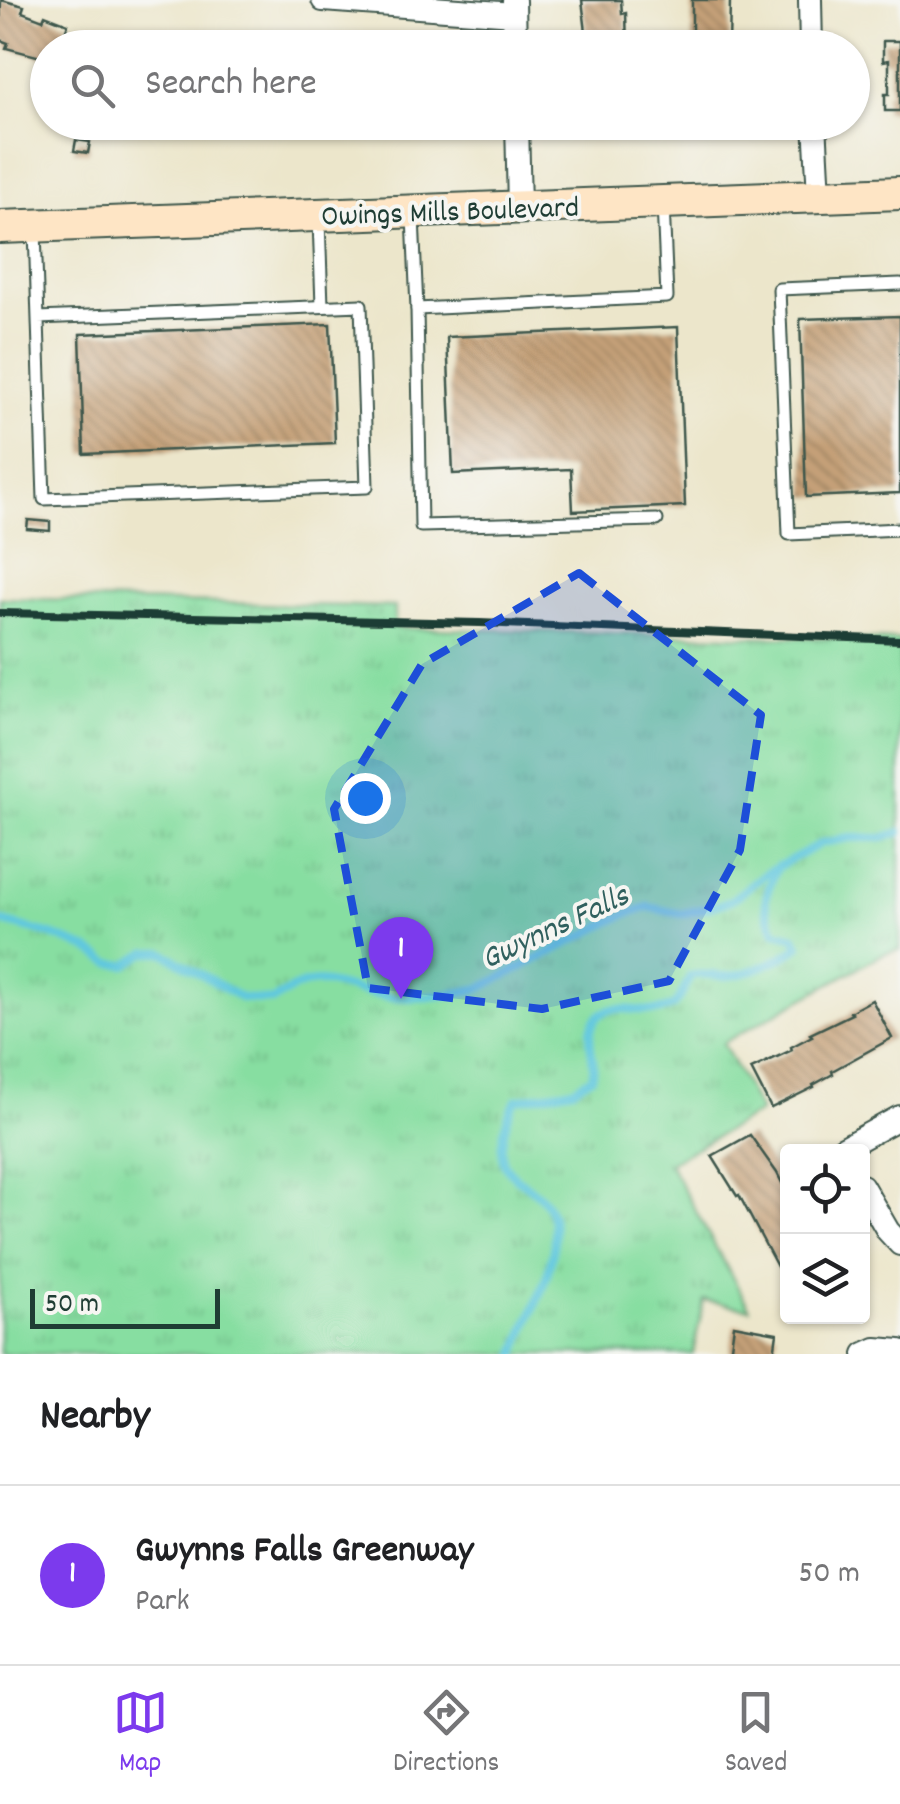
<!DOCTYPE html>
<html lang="en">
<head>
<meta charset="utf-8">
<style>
  :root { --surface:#fff; --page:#f2f2f2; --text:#202124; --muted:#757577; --line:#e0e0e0; --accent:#7c3aed }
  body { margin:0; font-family:Dekko,sans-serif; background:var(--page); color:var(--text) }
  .controls { position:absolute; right:30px; bottom:30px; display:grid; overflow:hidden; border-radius:10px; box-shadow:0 2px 8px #0004 }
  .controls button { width:90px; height:90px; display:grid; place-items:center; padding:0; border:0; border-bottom:2px solid var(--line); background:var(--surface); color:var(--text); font:50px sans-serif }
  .scale { position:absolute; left:30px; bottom:25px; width:190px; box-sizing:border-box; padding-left:10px; border:5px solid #1f3d34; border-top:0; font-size:28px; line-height:35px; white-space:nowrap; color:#1f3d34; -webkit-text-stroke:8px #f6f6f2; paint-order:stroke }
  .you { position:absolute; left:365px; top:798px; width:35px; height:35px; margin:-25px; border:8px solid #fff; border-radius:50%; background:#1a73e8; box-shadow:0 0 0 15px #1a73e833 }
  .badge { display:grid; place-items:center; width:65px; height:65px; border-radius:50%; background:var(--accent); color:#fff; font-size:32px; font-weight:700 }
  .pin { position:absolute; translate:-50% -82px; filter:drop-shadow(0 2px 5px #0008) }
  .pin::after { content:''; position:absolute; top:52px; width:35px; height:30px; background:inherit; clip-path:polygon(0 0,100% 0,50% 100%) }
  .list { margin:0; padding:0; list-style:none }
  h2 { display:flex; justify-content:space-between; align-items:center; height:130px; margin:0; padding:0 40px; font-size:42px }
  h2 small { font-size:32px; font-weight:400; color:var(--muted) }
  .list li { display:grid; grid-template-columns:65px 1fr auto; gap:30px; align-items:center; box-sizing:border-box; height:180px; padding:0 40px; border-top:2px solid var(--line) }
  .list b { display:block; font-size:38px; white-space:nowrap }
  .list p { margin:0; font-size:32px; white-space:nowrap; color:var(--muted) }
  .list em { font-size:32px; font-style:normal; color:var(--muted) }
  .icon { flex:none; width:55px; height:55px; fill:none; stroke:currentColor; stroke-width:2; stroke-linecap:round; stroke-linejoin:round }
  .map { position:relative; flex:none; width:900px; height:1354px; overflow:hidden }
  .search { position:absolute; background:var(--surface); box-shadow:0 2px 8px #0004; left:30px; right:30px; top:30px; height:110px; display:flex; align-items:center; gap:25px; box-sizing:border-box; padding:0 35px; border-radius:55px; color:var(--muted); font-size:38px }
  .sheet { height:310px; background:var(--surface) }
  nav { display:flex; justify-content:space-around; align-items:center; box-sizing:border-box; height:140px; border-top:2px solid var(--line); background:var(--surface); font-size:28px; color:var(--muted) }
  nav a { display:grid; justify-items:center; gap:5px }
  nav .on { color:var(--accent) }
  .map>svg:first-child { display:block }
  .grass { fill:url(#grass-tufts); stroke:#538e6a; stroke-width:2.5 }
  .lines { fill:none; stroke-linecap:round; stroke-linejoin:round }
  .stream { stroke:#61c8de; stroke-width:8 }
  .building { fill:url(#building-back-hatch) }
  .lane-casing { stroke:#3e564b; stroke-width:15 }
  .street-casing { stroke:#3e564b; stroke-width:26 }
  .secondary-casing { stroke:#3e564b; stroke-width:36 }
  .lane { stroke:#fff; stroke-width:11 }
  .street { stroke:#fff; stroke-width:22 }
  .secondary { stroke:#fee5c5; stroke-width:32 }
  .rail { stroke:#1f3d34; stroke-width:8 }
  .marked { fill:#1d4ed8; fill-opacity:0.2; stroke:#1d4ed8; stroke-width:8; stroke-dasharray:20 12; stroke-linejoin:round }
  .labels { text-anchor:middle; stroke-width:8; stroke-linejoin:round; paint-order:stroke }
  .street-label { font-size:30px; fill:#1f3d34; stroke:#f6f6f2 }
  .water-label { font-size:32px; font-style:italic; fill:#30605e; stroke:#f6f6f2 }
</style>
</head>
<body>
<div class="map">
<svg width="900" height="1354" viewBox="0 0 900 1354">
  <defs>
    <pattern id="grass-tufts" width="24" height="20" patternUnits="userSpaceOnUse" patternTransform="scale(2.5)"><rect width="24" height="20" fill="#87dea1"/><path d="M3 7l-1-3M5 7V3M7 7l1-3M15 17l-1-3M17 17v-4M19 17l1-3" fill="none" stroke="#74bf8b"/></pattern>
    <pattern id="building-back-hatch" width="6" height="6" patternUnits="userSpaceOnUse" patternTransform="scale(2.5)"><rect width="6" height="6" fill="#c5a078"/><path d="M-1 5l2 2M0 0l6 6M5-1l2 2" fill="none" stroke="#9f8463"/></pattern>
  </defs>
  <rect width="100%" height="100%" fill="#f6f6f2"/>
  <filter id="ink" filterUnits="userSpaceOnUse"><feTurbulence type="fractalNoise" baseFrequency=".01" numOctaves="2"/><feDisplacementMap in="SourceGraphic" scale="20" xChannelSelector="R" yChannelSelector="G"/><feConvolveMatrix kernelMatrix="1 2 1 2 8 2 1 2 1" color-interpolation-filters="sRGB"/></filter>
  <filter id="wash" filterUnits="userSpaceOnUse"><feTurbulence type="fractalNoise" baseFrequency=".0048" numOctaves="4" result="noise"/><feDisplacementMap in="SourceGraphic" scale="40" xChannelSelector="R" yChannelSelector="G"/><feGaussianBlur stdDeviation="2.25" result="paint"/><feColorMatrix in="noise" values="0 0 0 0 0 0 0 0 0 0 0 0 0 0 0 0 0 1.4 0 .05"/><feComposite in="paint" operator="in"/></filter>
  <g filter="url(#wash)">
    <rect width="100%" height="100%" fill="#ece6cb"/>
    <path class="grass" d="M0,598L395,607V628L900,640V950L883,954L723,1043L760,1112L669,1163L750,1309L704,1300L693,1354H0Z"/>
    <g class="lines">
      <g class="stream">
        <path d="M0,921L49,934L88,949L110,963L126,965L147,952H163L241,998L273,1001C318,968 329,987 378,995C411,1001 448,996 481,988L626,914L648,907L681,914L711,907L730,901L768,872L822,843L850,838H883L900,832"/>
        <path d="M516,1354C529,1312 560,1266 553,1222C546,1178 497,1188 502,1143C505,1126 507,1115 516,1100L573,1089L592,1077C597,1061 587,1047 591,1030C603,988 650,1025 675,1004C682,998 686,984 690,976C703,972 710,976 723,976C743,977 784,959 799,946L795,937L776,932C759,903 765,896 778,866"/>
      </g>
    </g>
    <g id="blocks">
      <g class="building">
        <path d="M1,0L24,6L22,12L43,20L45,15L68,24L59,48H48V59L6,48L8,43L0,40Z"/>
        <path d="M582,0H621L622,14L626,13L627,48H588Z"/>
        <path d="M692,0H730L729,48H692Z"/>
        <path d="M98,32L123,37L121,48H94Z"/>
        <path d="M883,41H900V111H885V94H889V60L883,61Z"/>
        <path d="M384,122H432L431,130L408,127L407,132L383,129Z"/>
        <path d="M586,122H626V133L587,135Z"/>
        <path d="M695,122H734V129L695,130Z"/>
        <path d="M76,140L90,142L88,153L74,151Z"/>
        <path d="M900,316V493L806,497L800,319Z"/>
        <path d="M330,324L335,443L84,454L80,334Z"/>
        <path d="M678,327L685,506L573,511L571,469L453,474L447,337Z"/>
        <path d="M28,520L50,522V531L27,529Z"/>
        <path d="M872,1000L892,1038L832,1071L833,1074L813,1085L814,1087L771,1108L751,1069L792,1050L791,1047L812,1036L810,1034L852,1014L850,1012Z"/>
        <path d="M750,1135L777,1173L788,1195V1274L782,1276L739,1195L737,1196L712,1156Z"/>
        <path d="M734,1325L777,1333L774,1354H730Z"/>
      </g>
    </g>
  </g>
  <g filter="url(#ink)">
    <use href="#blocks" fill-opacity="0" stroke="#3e564b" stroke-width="2.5"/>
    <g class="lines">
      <g class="lane-casing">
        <g id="lane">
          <path d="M413,216L417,309L667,297L663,203"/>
          <path d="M319,220L322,306"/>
          <path d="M35,230L44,499L367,487L361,305L38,318"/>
          <path d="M900,284L779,289L789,534L900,529"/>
          <path d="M417,309L421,526L657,520"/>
        </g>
      </g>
      <g class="street-casing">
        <g id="street">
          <path d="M323,0L514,14"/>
          <path d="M810,0L811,48"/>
          <path d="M514,1L515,48"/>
          <path d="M517,122L519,207"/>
          <path d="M815,122L819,196"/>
          <path d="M843,1152L842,1149L900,1117"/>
          <path d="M862,1186L888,1231L900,1244"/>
          <path d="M865,1354L876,1349L900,1351"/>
        </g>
      </g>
      <g class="secondary-casing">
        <path id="secondary" d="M0,227L900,193"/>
      </g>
      <use href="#lane" class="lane"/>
      <use href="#street" class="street"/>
      <use href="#secondary" class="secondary"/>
      <path class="rail" d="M0,613L480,623L900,640"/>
    </g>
  </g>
  <path class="marked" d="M579,573L761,715L740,850L669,981L542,1009L368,988L334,809L422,664Z"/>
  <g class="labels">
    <g class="street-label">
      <text transform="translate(450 210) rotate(-2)" y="10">Owings Mills Boulevard</text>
    </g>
    <g class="water-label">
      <text transform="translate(554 925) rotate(-25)" y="11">Gwynns Falls</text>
    </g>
  </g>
</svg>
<div class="controls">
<button><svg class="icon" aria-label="locate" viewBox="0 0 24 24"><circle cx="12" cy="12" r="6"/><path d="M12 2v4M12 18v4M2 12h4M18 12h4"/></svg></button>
<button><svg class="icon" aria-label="layers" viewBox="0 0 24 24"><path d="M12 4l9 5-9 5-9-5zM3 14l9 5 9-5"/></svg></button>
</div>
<div class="scale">50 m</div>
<div class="you"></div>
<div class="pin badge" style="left:401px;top:999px">1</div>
<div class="search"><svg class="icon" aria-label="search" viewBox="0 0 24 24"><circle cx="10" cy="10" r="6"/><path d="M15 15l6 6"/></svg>Search here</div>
</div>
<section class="sheet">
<h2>Nearby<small></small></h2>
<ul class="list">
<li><span class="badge">1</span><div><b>Gwynns Falls Greenway</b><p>Park</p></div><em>50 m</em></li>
</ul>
</section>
<nav>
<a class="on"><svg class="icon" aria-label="map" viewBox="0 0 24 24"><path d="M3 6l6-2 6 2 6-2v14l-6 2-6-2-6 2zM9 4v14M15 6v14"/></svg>Map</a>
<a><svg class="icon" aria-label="directions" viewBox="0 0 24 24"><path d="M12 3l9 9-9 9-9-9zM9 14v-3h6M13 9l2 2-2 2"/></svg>Directions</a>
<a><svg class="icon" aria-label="saved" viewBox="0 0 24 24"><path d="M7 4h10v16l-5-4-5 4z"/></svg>Saved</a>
</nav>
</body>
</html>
